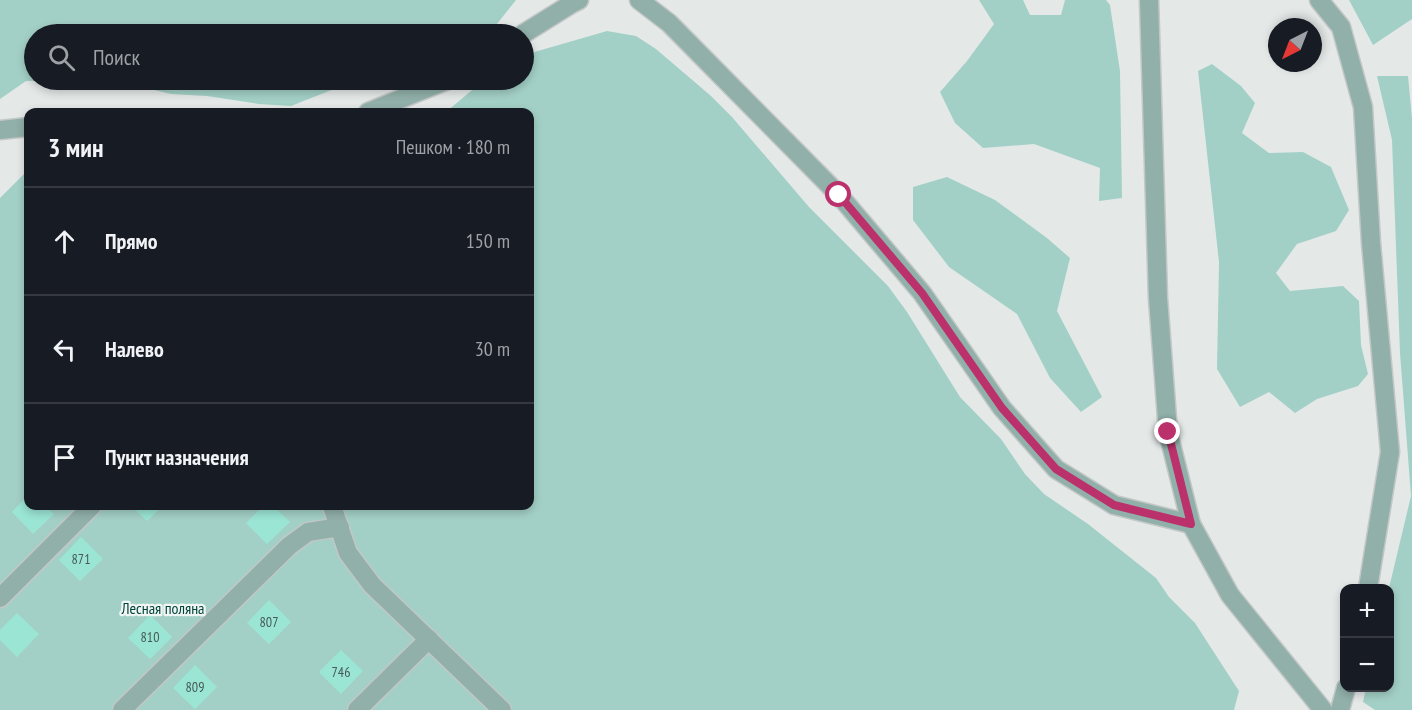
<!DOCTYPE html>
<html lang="ru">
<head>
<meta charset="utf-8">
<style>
  :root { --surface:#171b24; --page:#242831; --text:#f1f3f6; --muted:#9ea1a6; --line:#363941 }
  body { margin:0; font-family:"PT Sans Narrow",sans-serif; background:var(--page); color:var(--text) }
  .controls { position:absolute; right:18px; bottom:18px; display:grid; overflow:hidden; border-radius:12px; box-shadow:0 3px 9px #0003 }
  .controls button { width:54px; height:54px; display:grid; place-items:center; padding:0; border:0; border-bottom:2px solid var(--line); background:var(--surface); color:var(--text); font:30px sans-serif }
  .compass { position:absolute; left:1268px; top:18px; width:54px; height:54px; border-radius:50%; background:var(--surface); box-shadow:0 3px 9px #0003; rotate:222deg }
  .stop { position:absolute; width:18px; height:18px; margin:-14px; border:4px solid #bb316c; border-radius:50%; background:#fff }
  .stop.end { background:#bb316c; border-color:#fff; box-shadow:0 2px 6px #0008 }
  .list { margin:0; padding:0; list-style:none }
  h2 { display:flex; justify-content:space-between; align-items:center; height:78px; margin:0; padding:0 24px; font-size:26px }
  h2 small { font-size:20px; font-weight:400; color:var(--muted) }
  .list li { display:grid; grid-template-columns:39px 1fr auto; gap:18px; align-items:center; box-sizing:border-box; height:108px; padding:0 24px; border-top:2px solid var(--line) }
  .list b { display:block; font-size:22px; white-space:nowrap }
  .list em { font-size:20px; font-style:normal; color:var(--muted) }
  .icon { flex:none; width:33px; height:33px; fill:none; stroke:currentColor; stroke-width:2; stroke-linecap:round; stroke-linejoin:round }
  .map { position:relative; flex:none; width:1412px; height:710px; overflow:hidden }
  .search { position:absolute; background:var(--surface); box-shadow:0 3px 9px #0003; left:24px; top:24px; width:510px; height:66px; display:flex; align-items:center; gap:15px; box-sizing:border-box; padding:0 21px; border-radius:33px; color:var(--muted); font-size:22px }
  .panel { position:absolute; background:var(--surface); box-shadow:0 3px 9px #0003; left:24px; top:108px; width:510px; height:402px; border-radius:12px }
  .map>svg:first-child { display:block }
  .green { fill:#a3d0c6 }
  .building { fill:#9be5d5 }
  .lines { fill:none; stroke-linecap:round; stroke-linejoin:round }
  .minor-casing { stroke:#c3c7c6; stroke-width:21 }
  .tertiary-casing { stroke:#c3c7c6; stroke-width:21 }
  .minor { stroke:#91b0a9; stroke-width:18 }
  .tertiary { stroke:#91b0a9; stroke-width:18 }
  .route { stroke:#bb316c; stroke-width:8 }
  .labels { text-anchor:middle; stroke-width:4.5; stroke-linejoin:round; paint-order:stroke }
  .number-label { font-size:14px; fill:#465a56 }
  .park-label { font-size:16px; fill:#00453b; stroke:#f1f6f5 }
</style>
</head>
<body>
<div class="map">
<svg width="1412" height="710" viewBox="0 0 1412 710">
  <rect width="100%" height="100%" fill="#e4e9e8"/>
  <g class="green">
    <path d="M0,0H516L489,34H34V80H357L291,106L259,104L207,96L171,94L125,83L66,80L26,81L0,99Z"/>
    <path d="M979,0H1023L1030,15H1061L1065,0H1106L1110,5L1120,71L1122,198L1099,201L1100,168L1034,144L983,148L955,123L940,92L967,61L994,24Z"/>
    <path d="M1349,0H1412V19L1373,45Z"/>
    <path d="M607,31L636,36L656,49L711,96L732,117L809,207L888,286L907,312L960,397L1001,439L1025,474L1044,494L1088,524L1156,578L1169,597L1195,623L1239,691L1234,710H0V198L28,170V506H530V112H446L484,80H524V55Z"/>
    <path d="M1212,64L1241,86L1255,103L1242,133L1269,153L1303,152L1331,167L1349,210L1336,231L1297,244L1276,273L1290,291L1343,286L1359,301L1361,345L1368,374L1358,386L1317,399L1295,413L1269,392L1240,407L1217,369L1219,262L1198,71Z"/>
    <path d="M1377,76H1408L1412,118V710H1375L1363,702L1366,688H1390L1389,588L1411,496L1400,353L1392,140Z"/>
    <path d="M947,177L995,200L1047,238L1070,258L1057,311L1102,397L1081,412L1050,378L1017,314L949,267L913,220V187Z"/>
  </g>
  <g class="building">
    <path d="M28,495V506H45L54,514L33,534L12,512Z"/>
    <path d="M131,506H163L147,521Z"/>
    <path d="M263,506H273L290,522L267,544L246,523Z"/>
    <path d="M81,537L103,559L80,581L59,560Z"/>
    <path d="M269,600L291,622L269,644L247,623Z"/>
    <path d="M17,613L39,634L17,657L0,640V630Z"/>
    <path d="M150,615L172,637L150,659L128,638Z"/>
    <path d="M341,650L363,671L341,694L319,672Z"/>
    <path d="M195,665L217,687L195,709L173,688Z"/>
  </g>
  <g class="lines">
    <g class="minor-casing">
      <g id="minor">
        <path d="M639,0L669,23L839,195L922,293L1002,408L1056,469L1114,505L1191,524"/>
        <path d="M1319,0L1341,27L1363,107L1371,243L1390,452L1368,588"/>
        <path d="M523,34L571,4L579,0"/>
        <path d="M368,112L448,80"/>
        <path d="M0,130L28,127"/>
        <path d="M332,506L348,553L372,585L502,710"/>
        <path d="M0,598L92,506"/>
        <path d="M122,710L289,546L308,532L340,527"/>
        <path d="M357,710L429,639"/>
        <path d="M1340,710L1346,688"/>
      </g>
    </g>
    <g class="tertiary-casing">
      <path id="tertiary" d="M1149,0L1158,298L1168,432L1191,524L1230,595L1323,710"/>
    </g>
    <use href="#minor" class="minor"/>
    <use href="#tertiary" class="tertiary"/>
  </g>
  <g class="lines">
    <path class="route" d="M839,195L922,293L1002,408L1056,469L1114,505L1191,524L1168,432"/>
  </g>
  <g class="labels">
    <g class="number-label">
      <text x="81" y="564">871</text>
      <text x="269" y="627">807</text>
      <text x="150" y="642">810</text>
      <text x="341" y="677">746</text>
      <text x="195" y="692">809</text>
    </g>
    <g class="park-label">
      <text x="163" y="614">Лесная поляна</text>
    </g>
  </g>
</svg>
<div class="controls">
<button>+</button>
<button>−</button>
</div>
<svg class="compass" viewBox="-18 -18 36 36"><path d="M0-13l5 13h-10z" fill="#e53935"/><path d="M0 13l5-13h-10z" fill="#9ea1a6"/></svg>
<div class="stop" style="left:839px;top:195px"></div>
<div class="stop end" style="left:1168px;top:432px"></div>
<div class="search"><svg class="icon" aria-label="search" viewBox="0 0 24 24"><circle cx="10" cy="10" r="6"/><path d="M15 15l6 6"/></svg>Поиск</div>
<section class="panel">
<h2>3 мин<small>Пешком · 180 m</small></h2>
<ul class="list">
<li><svg class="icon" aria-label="ahead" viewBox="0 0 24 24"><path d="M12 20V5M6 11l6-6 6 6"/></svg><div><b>Прямо</b></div><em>150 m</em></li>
<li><svg class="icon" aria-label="left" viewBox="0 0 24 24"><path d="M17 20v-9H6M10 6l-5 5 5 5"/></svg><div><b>Налево</b></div><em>30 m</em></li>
<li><svg class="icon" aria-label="arrive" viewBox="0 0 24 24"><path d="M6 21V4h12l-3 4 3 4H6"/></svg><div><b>Пункт назначения</b></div></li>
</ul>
</section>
</div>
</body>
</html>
